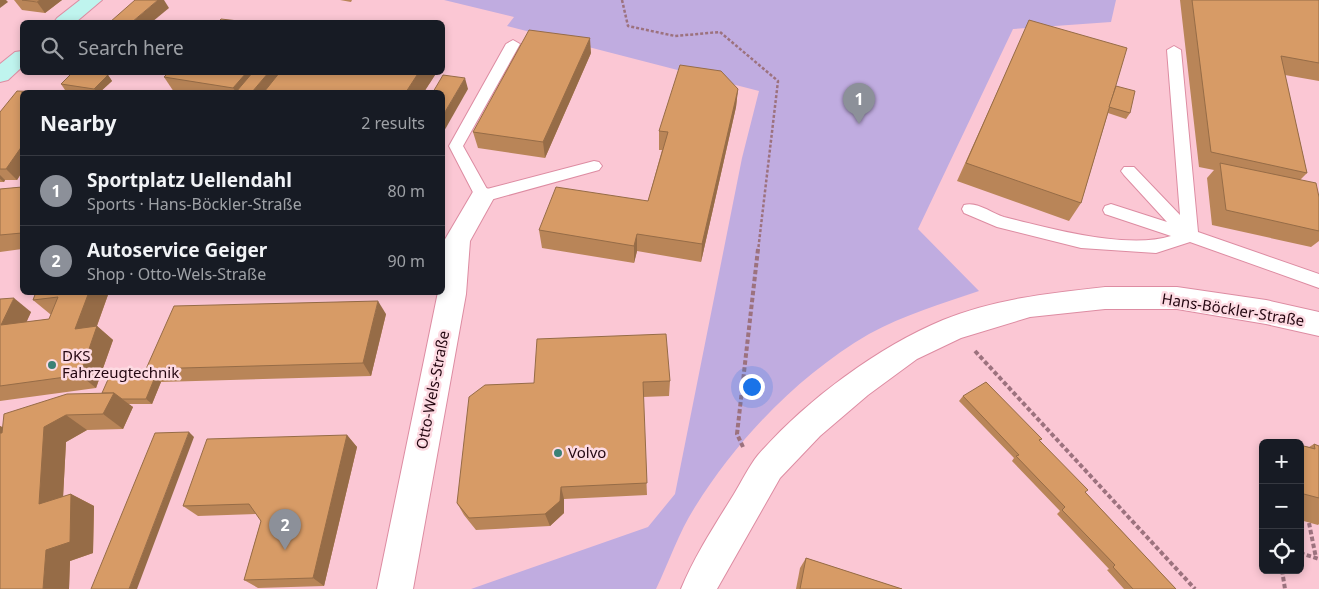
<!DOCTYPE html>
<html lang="en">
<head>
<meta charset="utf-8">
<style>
  :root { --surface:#171b24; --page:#242831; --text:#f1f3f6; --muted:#9ea1a6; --line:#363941; --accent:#8c9099 }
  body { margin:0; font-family:"Noto Sans",sans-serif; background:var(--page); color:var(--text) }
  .controls { position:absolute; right:15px; bottom:15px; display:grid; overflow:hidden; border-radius:8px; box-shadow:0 2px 8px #0003 }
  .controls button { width:45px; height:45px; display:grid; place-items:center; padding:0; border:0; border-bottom:1px solid var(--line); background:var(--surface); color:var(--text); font:25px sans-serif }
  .you { position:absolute; left:751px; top:386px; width:18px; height:18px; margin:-12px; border:4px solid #fff; border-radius:50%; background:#1a73e8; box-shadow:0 0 0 8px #1a73e833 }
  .badge { display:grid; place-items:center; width:32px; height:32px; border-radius:50%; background:var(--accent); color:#fff; font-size:16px; font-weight:700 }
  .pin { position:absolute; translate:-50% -41px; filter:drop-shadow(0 1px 2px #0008) }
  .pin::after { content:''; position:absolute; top:26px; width:18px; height:15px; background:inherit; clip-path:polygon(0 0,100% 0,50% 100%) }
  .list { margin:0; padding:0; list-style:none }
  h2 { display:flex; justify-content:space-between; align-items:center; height:65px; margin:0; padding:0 20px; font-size:21px }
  h2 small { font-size:16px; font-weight:400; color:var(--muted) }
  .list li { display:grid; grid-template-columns:32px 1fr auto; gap:15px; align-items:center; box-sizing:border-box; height:70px; padding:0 20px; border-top:1px solid var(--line) }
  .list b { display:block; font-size:19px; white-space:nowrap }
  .list p { margin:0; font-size:16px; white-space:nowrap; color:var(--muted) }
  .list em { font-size:16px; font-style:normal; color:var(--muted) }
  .icon { flex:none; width:28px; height:28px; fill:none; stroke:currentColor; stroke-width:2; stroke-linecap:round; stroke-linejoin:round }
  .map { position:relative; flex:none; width:1319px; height:589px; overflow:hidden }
  .search { position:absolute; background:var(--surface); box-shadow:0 2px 8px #0003; left:20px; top:20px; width:425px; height:55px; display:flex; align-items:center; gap:12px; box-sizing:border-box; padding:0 18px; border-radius:8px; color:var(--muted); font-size:19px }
  .panel { position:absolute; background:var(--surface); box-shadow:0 2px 8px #0003; left:20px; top:90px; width:425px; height:205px; border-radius:8px }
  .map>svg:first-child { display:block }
  .green { fill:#c0ace0 }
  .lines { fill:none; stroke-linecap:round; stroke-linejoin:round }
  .service-casing { stroke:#dd8ca2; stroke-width:2 }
  .minor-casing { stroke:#dd8ca2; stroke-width:2 }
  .tertiary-casing { stroke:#dd8ca2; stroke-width:2 }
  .secondary-casing { stroke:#dd8ca2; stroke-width:2 }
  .path-far1 { stroke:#9c727e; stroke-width:2.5; stroke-dasharray:3 2; stroke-linecap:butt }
  .path { stroke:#9c727e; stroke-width:4; stroke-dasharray:4.5 2.5; stroke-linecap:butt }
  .service { fill:#fff; fill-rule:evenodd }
  .minor { fill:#fff; fill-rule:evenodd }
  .tertiary { fill:#fff; fill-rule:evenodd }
  .secondary { fill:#bff4ee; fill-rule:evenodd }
  .wall { fill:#b98558 }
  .shaded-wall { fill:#966c47 }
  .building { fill:#d79b66; stroke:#966c47 }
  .poi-dot { fill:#3c8176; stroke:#fddae2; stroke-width:2 }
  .labels { text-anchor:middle; stroke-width:5; stroke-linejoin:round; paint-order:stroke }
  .street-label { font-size:15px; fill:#230610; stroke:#fddae2 }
  .poi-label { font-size:15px; fill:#230610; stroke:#fddae2; text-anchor:start }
</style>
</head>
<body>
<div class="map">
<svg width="1319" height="589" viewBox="0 0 1319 589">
  <rect width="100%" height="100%" fill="#fbc7d4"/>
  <path class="green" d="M444,0H1116L1111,22L1013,29L918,229L979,291C941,304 904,315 869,334C799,375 738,438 695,507C679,532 669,562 656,589H471L648,527L675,494L742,158L759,91L507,26L514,17Z"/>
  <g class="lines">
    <g class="service-casing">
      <g id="service">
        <path d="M513,40L520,44L463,146L487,189L594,161L599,162L602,166L599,170L483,202L477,200L449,146L506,44Z"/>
        <path d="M1174,46L1181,50L1198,232L1319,274V288L1190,242L1156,253L1081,248L997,227L964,213L962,209L964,205C977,201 991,213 1004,217C1048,228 1127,250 1171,236L1105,214L1103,210L1105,206L1111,204L1167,222L1124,175L1121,171L1124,167H1134L1180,215L1167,50Z"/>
      </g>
    </g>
    <g class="minor-casing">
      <path id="minor" d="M483,187L492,190L495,196L470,241L466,294L413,589H377L438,292H442L444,241L474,190Z"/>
    </g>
    <g class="tertiary-casing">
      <path id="tertiary" d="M1105,287H1177L1266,300L1319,312V336L1266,324L1177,309H1105L1030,317L961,338L917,359L868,395L820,436L780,478L717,589H681C695,555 715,525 734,494C742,481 749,466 758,455C805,401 878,347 943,320C994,299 1050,293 1105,287Z"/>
    </g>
    <g class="secondary-casing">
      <g id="secondary">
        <path d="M80,0H102L76,22H54L57,18Z"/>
        <path d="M22,51V67L8,80L0,82V64L15,52Z"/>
      </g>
    </g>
    <path class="path-far1" d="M622,0L628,26L675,36L720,32L778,81L758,251"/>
    <g class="path">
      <path d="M975,351L1195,589"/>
      <path d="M743,447L737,434L758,249"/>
      <path d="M1309,523L1316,558"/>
      <path d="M1300,553L1319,559"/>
      <path d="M1282,570L1285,589"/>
    </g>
    <use href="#service" class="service"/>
    <use href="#minor" class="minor"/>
    <use href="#tertiary" class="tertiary"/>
    <use href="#secondary" class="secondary"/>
  </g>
  <g class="wall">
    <path d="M14,0H62L45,13L22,10Z"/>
    <path d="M340,0H352L351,2Z"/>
    <path d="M1180,0H1319V81L1285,75L1307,173L1300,180L1319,197V241L1311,247L1212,225L1207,178L1214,170L1199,167Z"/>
    <path d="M1021,39L1116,86L1130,113L1126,119L1108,113L1081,203L1069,221L957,181Z"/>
    <path d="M591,53L545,158L478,148L473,132Z"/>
    <path d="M169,72H435V75L424,92H174L164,77Z"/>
    <path d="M108,75L112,81L100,92H85L65,90L61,84Z"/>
    <path d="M738,89L736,107L701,262L637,251L634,263L542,248L539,230L648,201L662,150H659V131Z"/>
    <path d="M22,92V172L17,180H5L4,182H0V112Z"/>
    <path d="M22,187V249L0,252V189Z"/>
    <path d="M36,292H109L97,326L113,340L96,388L0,401V299L31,312L26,322L49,319L51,314H50L33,300Z"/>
    <path d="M386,314L371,376L161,382L152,404H128L133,407L123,429L87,430L66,442L63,497L71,494L94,506L93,553L70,561L69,589H0V426L2,427L102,393L155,377L146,369Z"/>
    <path d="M670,381L669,396L643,397L647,495L564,499V513L550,526L476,530L464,515L457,503L485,385Z"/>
    <path d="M963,396L1042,439L1039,441L1085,492L1176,589H1124L1107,570L1109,569L1057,514L1060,511L1012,461L1014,458L959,401Z"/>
    <path d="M347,435L357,447L324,586L258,588L244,580L261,521L257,514L198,516L183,506Z"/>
    <path d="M1314,444L1319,446V524L1318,525L1300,520V445L1309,447Z"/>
    <path d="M1263,452V473L1260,454Z"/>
    <path d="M806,558L902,589H796L800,568Z"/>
  </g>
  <g class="shaded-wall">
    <path d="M0,0H6L8,2L0,8Z"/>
    <path d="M40,0H62L45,13L37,2Z"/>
    <path d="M158,0H164L169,8L152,22H132Z"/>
    <path d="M590,38L591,53L545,158L543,142Z"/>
    <path d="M247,72H269L236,92L233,88Z"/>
    <path d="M269,72H285L268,92H252Z"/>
    <path d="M419,72H435V75L424,92H406Z"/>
    <path d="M108,75L112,81L100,92H97L94,89Z"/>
    <path d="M465,78L468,89L443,133L442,117Z"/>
    <path d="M738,89L736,107L701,262L702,244Z"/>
    <path d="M22,146V172L17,180L6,169Z"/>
    <path d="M0,175L5,180L4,182L0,179Z"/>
    <path d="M637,234V251L634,263V246Z"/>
    <path d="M89,292H109L91,342L75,329Z"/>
    <path d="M14,298L31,312L19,339L1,325Z"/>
    <path d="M378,301L386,314L371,376L363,363Z"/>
    <path d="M97,326L113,340L96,388L80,375Z"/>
    <path d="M155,377L161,382L152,404L146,399Z"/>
    <path d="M114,393L133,407L123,429L103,414Z"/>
    <path d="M66,415L87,430L66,442L62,517L39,504L44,427Z"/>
    <path d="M0,426L6,429L0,451Z"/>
    <path d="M189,432L194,437L137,589H129Z"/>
    <path d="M347,435L357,447L324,586L313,578Z"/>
    <path d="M561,487L564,499V513L550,526L545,514Z"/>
    <path d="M71,494L94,506L93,553L70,561L69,589H43L46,550Z"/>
  </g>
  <g class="building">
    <path d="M22,0H40L37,2Z"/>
    <path d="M135,0H158L132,22H110Z"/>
    <path d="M1192,0H1319V63L1281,56L1307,173L1211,152Z"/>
    <path d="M221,19L247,22H218Z"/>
    <path d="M1029,20L1127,48L1081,203L966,163Z"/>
    <path d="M529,30L590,38L543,142L473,132Z"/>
    <path d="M680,65L721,71L738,89L702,244L637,234L634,246L539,230L556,187L648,201L668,132L659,131Z"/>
    <path d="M73,72H89L108,75L94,89L61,84Z"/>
    <path d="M169,72H247L233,88L164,77Z"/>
    <path d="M253,72H269L252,92H236Z"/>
    <path d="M280,72H419L406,92H264Z"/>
    <path d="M443,75L465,78L442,117V92H433Z"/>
    <path d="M1116,86L1135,91L1130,113L1109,107Z"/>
    <path d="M17,91L49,92H22V146L6,169H0V112Z"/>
    <path d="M1220,163L1316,183L1319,197V231L1226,210Z"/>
    <path d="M22,187V233L0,235V189Z"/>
    <path d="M36,292H89L75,329L97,326L80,375L0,386V299L14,298L1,325L49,319L58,297L33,300Z"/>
    <path d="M378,301L363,363L146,369L174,306Z"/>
    <path d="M666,334L670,381L643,382L647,483L561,487L560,501L545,514L469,518L457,503L469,397L485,385L534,383L537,339Z"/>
    <path d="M110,375L155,377L146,399H122L114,393H102Z"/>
    <path d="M986,382L1042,439L1039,440L1088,490L1085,492L1176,589H1133L1113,567L1115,565L1062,510L1065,507L1016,456L1019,455L963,396Z"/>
    <path d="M114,393L103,414L66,415L44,427L39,504L71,494L70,542L46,550L43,589H0V433H2L4,414L67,394Z"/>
    <path d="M189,432L129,589H91L155,433Z"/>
    <path d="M347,435L313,578L244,580L261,521L249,504L183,506L207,439Z"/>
    <path d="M1282,440L1292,443H1283Z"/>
    <path d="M1314,444L1319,446V498L1300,493V445L1315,449Z"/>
    <path d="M806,558L902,589H800Z"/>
  </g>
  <g class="poi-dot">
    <circle cx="52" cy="365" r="5"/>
    <circle cx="558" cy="453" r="5"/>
  </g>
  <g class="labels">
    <g class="street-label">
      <text transform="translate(1233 310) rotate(9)" y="5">Hans-Böckler-Straße</text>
      <text transform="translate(433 390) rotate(-79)" y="5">Otto-Wels-Straße</text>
    </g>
    <g class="poi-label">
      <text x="62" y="361">DKS<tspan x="62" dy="17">Fahrzeugtechnik</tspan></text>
      <text x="568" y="458">Volvo</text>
    </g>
  </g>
</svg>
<div class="controls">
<button>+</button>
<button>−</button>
<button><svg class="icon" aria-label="locate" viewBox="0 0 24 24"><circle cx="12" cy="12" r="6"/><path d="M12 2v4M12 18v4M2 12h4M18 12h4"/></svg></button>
</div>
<div class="you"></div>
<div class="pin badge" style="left:859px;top:124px">1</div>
<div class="pin badge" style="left:285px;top:550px">2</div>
<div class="search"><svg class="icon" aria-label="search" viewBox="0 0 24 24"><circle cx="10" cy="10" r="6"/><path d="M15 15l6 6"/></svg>Search here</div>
<section class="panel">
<h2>Nearby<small>2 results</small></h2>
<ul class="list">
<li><span class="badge">1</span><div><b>Sportplatz Uellendahl</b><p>Sports · Hans-Böckler-Straße</p></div><em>80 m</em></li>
<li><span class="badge">2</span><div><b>Autoservice Geiger</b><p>Shop · Otto-Wels-Straße</p></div><em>90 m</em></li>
</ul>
</section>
</div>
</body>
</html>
